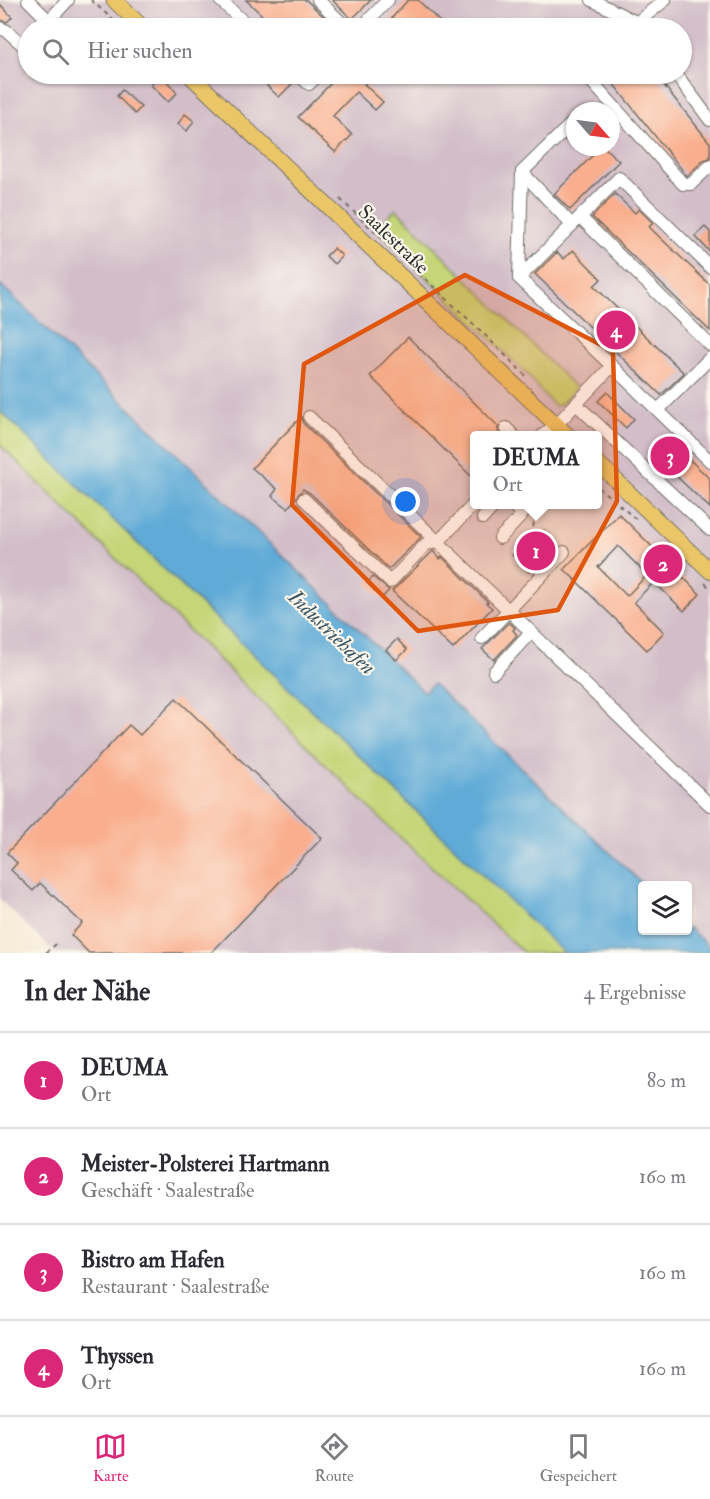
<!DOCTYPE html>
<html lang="de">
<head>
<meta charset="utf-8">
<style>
  :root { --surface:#fff; --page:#f2f2f3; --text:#2b2b33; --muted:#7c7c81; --line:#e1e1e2; --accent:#db2777 }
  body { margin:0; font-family:"IM FELL Double Pica",serif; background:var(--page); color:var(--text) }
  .controls { position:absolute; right:18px; bottom:18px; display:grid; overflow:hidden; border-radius:6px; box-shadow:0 2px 4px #0004 }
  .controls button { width:54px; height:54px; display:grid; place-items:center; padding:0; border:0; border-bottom:2px solid var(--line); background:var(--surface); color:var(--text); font:30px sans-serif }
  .compass { position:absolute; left:566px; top:102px; width:54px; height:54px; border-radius:50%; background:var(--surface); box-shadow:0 2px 4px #0004; rotate:118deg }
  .you { position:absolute; left:406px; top:502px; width:21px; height:21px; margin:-15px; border:4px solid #fff; border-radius:50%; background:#1a73e8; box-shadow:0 0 0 9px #1a73e833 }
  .badge { display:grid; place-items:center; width:39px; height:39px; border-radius:50%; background:var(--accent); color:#fff; font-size:20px; font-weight:700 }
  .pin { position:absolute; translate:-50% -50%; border:3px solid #fff; box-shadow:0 2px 6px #0006 }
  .popup { position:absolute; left:470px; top:431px; width:132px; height:78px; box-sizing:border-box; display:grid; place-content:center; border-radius:6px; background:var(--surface); filter:drop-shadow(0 2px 4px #0005); font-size:20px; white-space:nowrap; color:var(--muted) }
  .popup b { font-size:22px; color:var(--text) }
  .popup::after { content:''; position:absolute; left:50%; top:100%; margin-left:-12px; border:12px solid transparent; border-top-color:var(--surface) }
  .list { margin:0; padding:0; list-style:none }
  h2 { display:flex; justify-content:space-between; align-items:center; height:78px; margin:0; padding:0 24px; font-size:26px }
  h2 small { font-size:20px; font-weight:400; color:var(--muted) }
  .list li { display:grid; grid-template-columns:39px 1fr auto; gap:18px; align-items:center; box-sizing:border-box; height:96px; padding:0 24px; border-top:2px solid var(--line) }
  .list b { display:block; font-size:22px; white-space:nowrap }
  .list p { margin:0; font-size:20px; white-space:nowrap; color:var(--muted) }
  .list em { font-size:20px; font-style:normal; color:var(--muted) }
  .icon { flex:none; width:33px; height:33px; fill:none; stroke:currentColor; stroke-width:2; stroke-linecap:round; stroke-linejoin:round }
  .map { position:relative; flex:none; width:710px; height:953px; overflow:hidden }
  .search { position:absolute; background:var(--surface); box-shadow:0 2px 4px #0004; left:18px; right:18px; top:18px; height:66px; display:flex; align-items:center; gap:15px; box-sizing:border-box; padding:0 21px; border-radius:33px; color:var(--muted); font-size:22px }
  .sheet { height:462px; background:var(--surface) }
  nav { display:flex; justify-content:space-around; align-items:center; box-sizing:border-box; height:84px; border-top:2px solid var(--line); background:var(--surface); font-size:16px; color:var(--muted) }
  nav a { display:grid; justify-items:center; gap:3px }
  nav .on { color:var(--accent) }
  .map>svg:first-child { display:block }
  .industrial { fill:#d2bdc8; fill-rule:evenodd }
  .green { fill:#c5d577; stroke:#788051; stroke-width:1.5 }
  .water { fill:#5faad7; stroke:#456a81; stroke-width:1.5 }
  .building { fill:#f9af8e; fill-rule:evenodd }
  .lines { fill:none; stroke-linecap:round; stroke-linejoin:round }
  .minor-casing { stroke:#726e66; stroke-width:14 }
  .major-casing { stroke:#726e66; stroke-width:17 }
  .path { stroke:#726e66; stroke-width:2; stroke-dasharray:4.5 4.5; stroke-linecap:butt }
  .minor { stroke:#fff; stroke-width:12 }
  .major { stroke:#eac669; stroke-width:15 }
  .marked { fill:#df570e; fill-opacity:0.2; stroke:#df570e; stroke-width:4.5; stroke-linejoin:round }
  .labels { text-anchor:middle; stroke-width:4.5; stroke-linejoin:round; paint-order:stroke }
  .street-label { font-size:20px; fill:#2b2b2b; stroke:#fbf7ec }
  .water-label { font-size:21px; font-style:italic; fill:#3d5767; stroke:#fbf7ec }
</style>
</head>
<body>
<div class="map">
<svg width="710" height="953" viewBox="0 0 710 953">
  <rect width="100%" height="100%" fill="#fbf7ec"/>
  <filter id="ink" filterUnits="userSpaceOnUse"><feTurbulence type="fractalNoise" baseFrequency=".0167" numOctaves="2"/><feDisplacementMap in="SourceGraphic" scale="12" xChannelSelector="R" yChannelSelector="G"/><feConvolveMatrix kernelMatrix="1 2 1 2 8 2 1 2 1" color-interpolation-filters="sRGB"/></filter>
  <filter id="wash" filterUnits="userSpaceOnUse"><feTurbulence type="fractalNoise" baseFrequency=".008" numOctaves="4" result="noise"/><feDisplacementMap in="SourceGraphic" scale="24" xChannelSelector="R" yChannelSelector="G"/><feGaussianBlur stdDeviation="1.35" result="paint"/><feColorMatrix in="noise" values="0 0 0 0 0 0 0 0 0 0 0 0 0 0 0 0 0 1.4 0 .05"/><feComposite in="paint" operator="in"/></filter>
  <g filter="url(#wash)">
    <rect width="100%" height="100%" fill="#f6e9d4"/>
    <g class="industrial">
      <path d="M0,0H710V948L688,927V886L644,885L433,684L424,692L0,284ZM28,28H682V74H28ZM575,111H611V147H575ZM474,436H598V504H474Z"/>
      <path d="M0,445L389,827L524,953H55L0,900Z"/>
    </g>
    <g class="green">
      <path d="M396,209L576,388L560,405L555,406L543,394L529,376L376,229Z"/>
      <path d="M0,411L564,953H524L389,827L0,445Z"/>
    </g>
    <path class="water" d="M0,284L424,692L433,684L644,885L642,886V930H688V927L710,948V953H564L0,411Z"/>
    <g id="blocks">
      <g class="building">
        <path d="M246,0H306L336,28H276Z"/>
        <path d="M332,0H371L352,19Z"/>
        <path d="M408,0H418L442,24L438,28H383Z"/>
        <path d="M0,4L12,17L7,22L0,20Z"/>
        <path d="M161,74L177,93L168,102L151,85Z"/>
        <path d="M279,74L292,84L279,97L267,86Z"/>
        <path d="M340,74H374L364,84L383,102L375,110L356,92L333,116L352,135L335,152L298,117Z"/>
        <path d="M620,74H655L710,143V158L704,160L687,176L611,81Z"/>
        <path d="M122,90L141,107L135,114L117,96Z"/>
        <path d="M185,114L194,121L187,131L178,124Z"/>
        <path d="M601,147H604L619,161L570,210L554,194Z"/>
        <path d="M615,194L635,213L639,209L653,223L649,227L710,285V331L592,217Z"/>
        <path d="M705,227L710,232V252L695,236Z"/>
        <path d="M334,248L342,256L334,264L326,256Z"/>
        <path d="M573,250L601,279L594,286L684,373L661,395L535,274L557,252L564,259Z"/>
        <path d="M408,337L498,426V431L502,435H474V479L370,376Z"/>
        <path d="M607,392L634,419L626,428L598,401Z"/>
        <path d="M301,417L303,423L421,537L389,569L310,493L303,489L288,508L272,496L277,489L252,468Z"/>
        <path d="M671,442L710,479V508L656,457Z"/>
        <path d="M619,514L700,594L684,611L654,582L634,602L664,632L647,650L564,569ZM618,546L647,575L627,596L598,567Z"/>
        <path d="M544,530L557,542L529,572L516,560Z"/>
        <path d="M433,551L440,559L442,557L488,602L486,603L492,608L453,649L392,591Z"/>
        <path d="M373,577L389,590L382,598L367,583Z"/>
        <path d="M509,622L515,628L513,630L517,635L494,660L482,649Z"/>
        <path d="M397,639L407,650L396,660L386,650Z"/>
        <path d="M176,698L322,838L211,953H89L71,935L82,923L40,883L33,891L11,870L17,863L7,853L129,725L140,735Z"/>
      </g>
    </g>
  </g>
  <g filter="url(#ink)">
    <use href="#blocks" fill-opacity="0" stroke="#726e66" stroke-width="1.5"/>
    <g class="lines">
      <g class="minor-casing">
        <g id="minor">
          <path d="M28,0L49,21"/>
          <path d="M220,0L250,28"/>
          <path d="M318,0L347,28"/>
          <path d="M592,0L638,23L643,28"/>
          <path d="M0,28L7,31L25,47L28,43"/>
          <path d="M42,28L68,0"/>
          <path d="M361,28L388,0"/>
          <path d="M630,28L665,0"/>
          <path d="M298,74L309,84L319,74"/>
          <path d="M585,74L683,184H691L710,166"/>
          <path d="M676,74L710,120"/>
          <path d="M570,125L522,172L572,225"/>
          <path d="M580,217L710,345"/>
          <path d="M519,278L522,172"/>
          <path d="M612,366L519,278L619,178L710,267"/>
          <path d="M576,404L710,530"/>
          <path d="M658,410L710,358"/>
          <path d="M309,417L438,542"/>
          <path d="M506,428L514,436"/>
          <path d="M542,436L557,424L612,366L710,461"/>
          <path d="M304,499L390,582L426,544L438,542"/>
          <path d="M474,504L438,542L710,805"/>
          <path d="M483,518L496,504"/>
          <path d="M500,538L522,515L512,504"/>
          <path d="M482,638L564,552"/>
          <path d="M494,672L531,632"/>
        </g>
      </g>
      <g class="major-casing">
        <g id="major">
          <path d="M114,0L143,28"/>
          <path d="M189,74L568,436"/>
          <path d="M598,463L710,571"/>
        </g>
      </g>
      <g class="path">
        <path d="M91,0L122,28"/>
        <path d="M170,74L177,80"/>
        <path d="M340,199L483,333L529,379"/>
        <path d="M652,459L662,448L664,449"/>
        <path d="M598,487L637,520"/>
        <path d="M512,556L533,528L537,504"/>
        <path d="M705,583L710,588"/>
        <path d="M46,953L56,944"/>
      </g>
      <use href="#minor" class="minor"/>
      <use href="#major" class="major"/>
    </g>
  </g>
  <path class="marked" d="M465,275L613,351L617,501L558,610L418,631L292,505L304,364Z"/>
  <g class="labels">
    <g class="street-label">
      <text transform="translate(394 239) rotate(44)" y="7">Saalestraße</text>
    </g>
    <g class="water-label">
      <text transform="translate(332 632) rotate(44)" y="7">Industriehafen</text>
    </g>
  </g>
</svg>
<div class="controls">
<button><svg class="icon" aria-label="layers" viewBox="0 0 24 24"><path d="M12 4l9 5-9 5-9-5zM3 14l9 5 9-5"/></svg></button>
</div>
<svg class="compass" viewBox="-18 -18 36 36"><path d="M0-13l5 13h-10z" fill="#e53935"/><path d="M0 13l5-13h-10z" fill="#7c7c81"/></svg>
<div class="you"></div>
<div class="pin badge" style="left:536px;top:551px">1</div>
<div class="popup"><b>DEUMA</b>Ort</div>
<div class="pin badge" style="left:663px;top:564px">2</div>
<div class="pin badge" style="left:670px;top:456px">3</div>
<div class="pin badge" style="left:616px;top:330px">4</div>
<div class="search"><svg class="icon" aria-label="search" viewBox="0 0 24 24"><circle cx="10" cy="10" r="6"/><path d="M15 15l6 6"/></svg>Hier suchen</div>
</div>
<section class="sheet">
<h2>In der Nähe<small>4 Ergebnisse</small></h2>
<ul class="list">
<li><span class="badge">1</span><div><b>DEUMA</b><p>Ort</p></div><em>80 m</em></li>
<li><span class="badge">2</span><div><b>Meister-Polsterei Hartmann</b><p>Geschäft · Saalestraße</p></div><em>160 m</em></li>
<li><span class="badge">3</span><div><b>Bistro am Hafen</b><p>Restaurant · Saalestraße</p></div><em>160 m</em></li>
<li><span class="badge">4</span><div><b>Thyssen</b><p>Ort</p></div><em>160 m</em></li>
</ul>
</section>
<nav>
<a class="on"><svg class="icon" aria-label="map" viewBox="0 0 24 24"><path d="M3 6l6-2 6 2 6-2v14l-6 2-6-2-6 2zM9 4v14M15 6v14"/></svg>Karte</a>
<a><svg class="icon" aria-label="directions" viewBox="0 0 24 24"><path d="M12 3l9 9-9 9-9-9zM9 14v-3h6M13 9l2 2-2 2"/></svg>Route</a>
<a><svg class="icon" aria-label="saved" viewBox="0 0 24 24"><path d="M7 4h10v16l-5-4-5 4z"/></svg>Gespeichert</a>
</nav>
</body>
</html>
